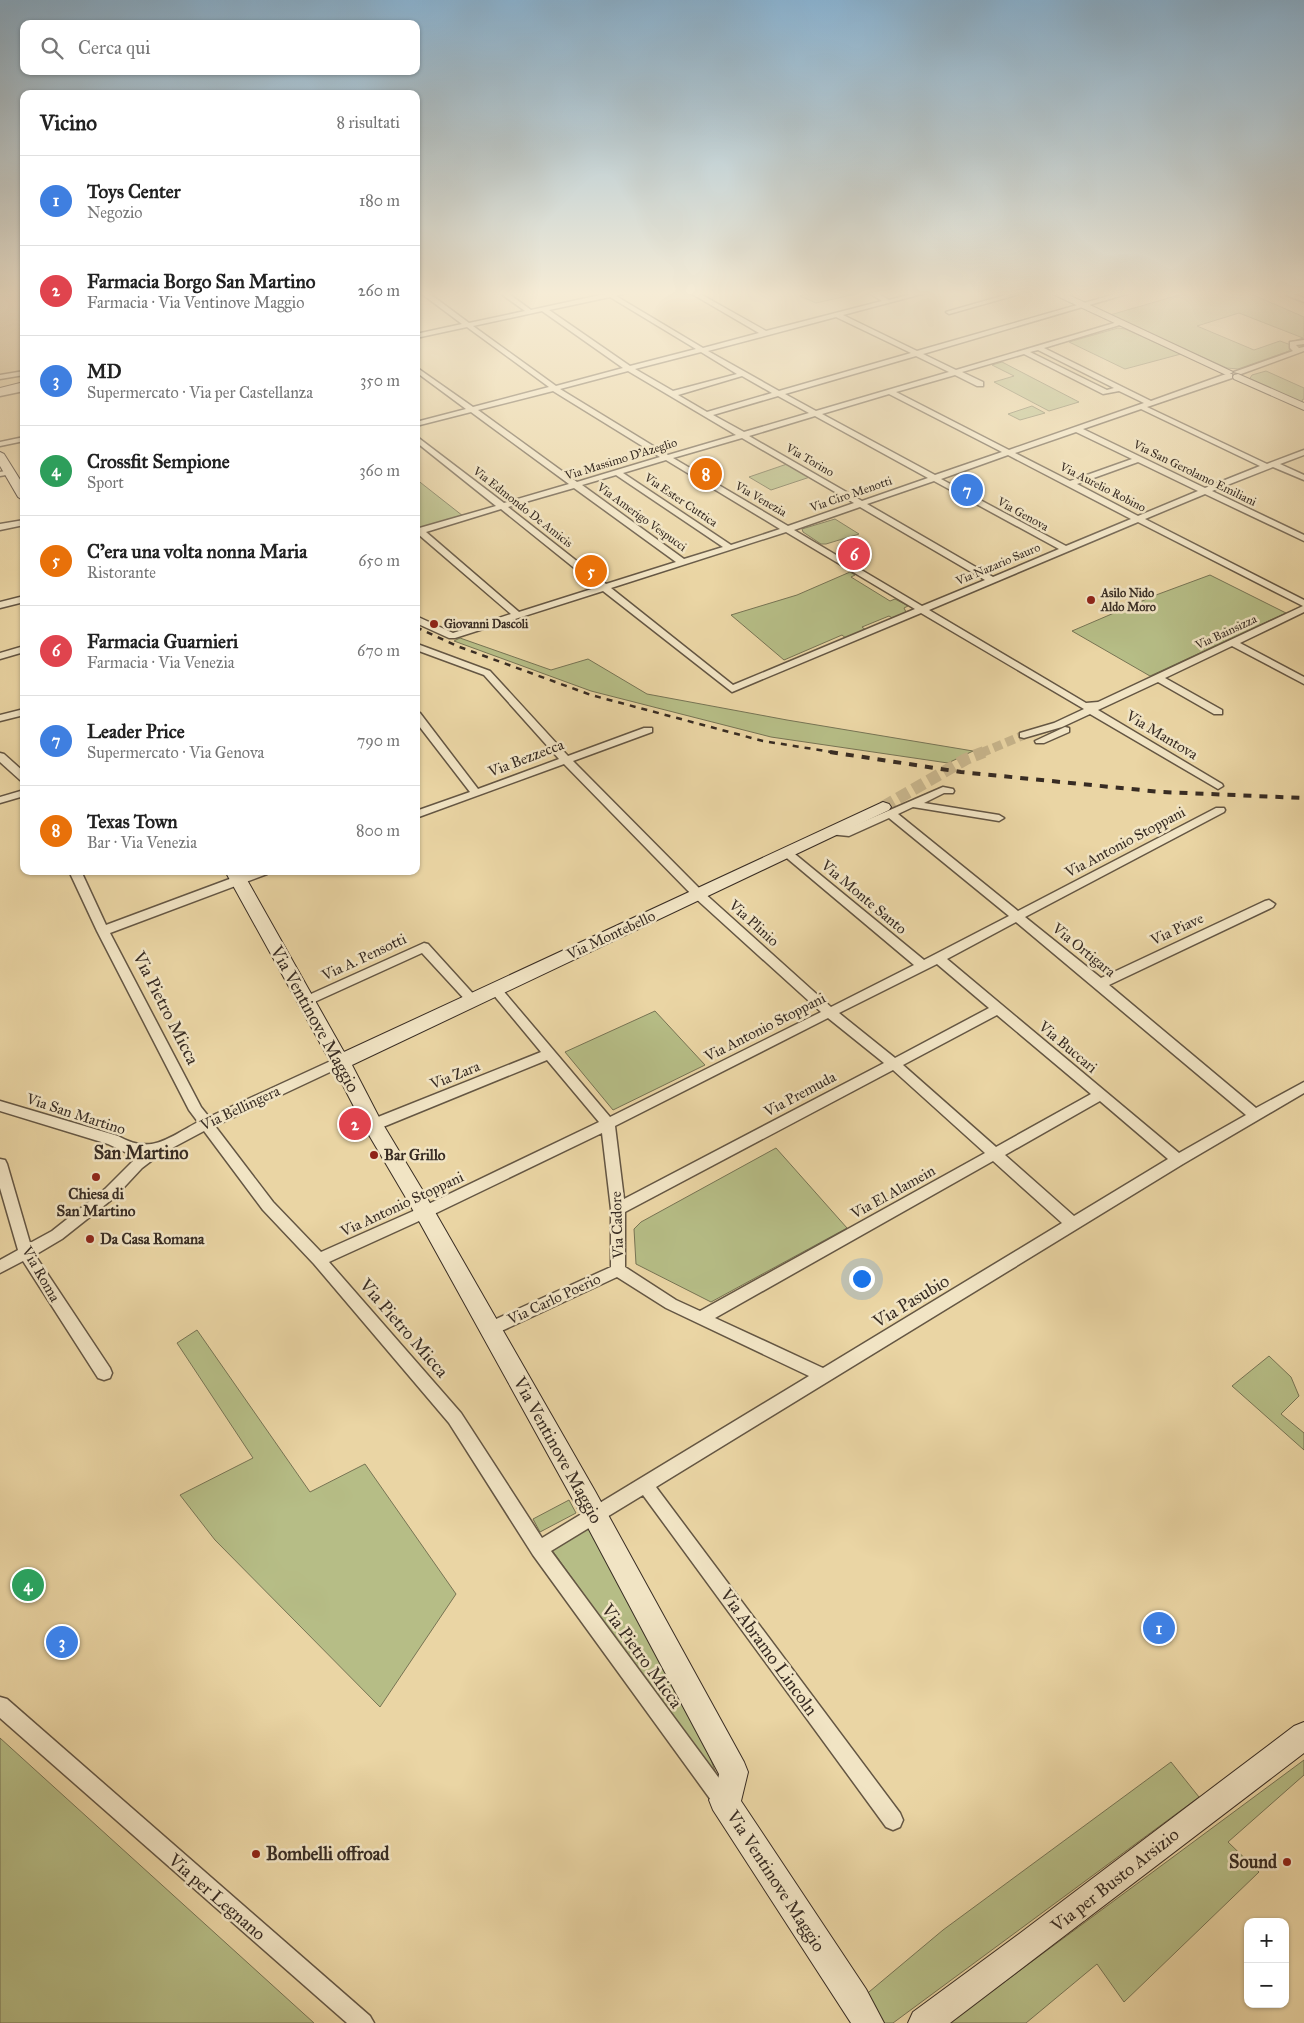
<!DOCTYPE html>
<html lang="it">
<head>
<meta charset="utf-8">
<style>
  :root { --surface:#fff; --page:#f6f6f6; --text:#222; --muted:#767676; --line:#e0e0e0; --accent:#0b8043 }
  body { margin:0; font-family:"IM FELL Great Primer",serif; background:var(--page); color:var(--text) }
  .controls { position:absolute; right:15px; bottom:15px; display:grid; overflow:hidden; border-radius:10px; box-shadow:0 1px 4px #0004 }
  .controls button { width:45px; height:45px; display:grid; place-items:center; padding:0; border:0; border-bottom:1px solid var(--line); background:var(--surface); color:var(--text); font:25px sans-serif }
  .you { position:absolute; left:861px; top:1278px; width:18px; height:18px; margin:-12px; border:4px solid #fff; border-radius:50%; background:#1a73e8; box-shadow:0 0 0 8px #1a73e833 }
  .badge { display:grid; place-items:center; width:32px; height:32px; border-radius:50%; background:var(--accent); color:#fff; font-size:16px; font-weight:700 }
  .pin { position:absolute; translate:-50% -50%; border:2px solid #fff; box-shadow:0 1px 5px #0006 }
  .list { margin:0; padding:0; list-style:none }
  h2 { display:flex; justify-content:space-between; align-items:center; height:65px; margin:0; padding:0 20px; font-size:21px }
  h2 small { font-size:16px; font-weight:400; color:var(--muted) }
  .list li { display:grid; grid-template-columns:32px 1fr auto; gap:15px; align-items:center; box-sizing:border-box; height:90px; padding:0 20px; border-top:1px solid var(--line) }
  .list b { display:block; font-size:19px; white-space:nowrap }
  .list p { margin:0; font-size:16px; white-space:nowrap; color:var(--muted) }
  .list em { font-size:16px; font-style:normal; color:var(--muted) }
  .icon { flex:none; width:28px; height:28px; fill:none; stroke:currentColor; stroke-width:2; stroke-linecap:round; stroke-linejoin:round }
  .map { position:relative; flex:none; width:1304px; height:2023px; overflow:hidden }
  .search { position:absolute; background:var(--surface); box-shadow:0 1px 4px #0004; left:20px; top:20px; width:400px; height:55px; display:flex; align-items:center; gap:12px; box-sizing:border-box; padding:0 18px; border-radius:10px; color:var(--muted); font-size:19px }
  .panel { position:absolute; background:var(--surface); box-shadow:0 1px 4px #0004; left:20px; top:90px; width:400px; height:785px; border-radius:10px }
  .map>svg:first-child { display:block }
  .green { fill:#b6bd86; stroke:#777454 }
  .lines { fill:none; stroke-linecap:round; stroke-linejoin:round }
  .street-tunnel-far1 { stroke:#c6b38a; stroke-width:9; stroke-dasharray:9 4.5; stroke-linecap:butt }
  .street-tunnel { stroke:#c6b38a; stroke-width:12; stroke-dasharray:12 5.5; stroke-linecap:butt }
  .street-casing { stroke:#645643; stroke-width:3 }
  .secondary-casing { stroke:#382c23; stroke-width:2 }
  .street { fill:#f1e4c4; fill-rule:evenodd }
  .secondary { fill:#f1e4c4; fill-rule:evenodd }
  .rail-far1 { stroke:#382c23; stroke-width:2.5; stroke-dasharray:6 6; stroke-linecap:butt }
  .rail { stroke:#382c23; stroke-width:4; stroke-dasharray:8 8; stroke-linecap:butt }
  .poi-dot { fill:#8f2418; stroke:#f1e4c4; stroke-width:2 }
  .labels { text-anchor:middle; stroke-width:5; stroke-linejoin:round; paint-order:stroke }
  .far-street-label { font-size:12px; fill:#382c23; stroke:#f1e4c4 }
  .far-poi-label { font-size:12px; font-weight:bold; fill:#382c23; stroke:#f1e4c4; text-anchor:start }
  .street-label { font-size:15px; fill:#382c23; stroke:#f1e4c4 }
  .poi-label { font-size:15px; font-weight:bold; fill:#382c23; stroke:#f1e4c4; text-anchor:start }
  .near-street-label { font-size:18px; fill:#382c23; stroke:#f1e4c4 }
  .quarter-label { font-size:18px; font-weight:bold; fill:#382c23; stroke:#f1e4c4 }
  .near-poi-label { font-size:18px; font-weight:bold; fill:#382c23; stroke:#f1e4c4; text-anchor:start }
</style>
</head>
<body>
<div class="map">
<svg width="1304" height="2023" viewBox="0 0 1304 2023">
  <rect width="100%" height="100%" fill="#ead5a4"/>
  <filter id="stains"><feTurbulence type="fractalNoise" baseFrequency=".004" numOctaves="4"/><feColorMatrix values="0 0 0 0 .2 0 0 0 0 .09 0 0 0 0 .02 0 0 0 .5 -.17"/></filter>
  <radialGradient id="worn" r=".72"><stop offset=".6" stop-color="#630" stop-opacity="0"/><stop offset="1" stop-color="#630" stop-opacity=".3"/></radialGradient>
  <g class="green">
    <path d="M818,291H864L865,292L816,303L800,296Z"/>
    <path d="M1193,291H1244L1304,317V344L1294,347L1295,342L1294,341L1303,338L1239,313L1197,326L1254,350L1280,341L1291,345L1289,351L1238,369L1227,368L1110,315Z"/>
    <path d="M1118,328L1125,329L1181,354L1125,369L1069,342Z"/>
    <path d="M1002,362L1079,402L1049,411L994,382L1014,376L992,365Z"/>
    <path d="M1266,371L1304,388V399L1302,400L1304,405L1249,380L1252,375Z"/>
    <path d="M1032,406L1045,413L1020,420L1008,414Z"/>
    <path d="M787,464L810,477L771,490L749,477Z"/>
    <path d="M416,479L463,516L416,530Z"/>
    <path d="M835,519L859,534L826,544H821L803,532L802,529Z"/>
    <path d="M850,572L855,575L851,577L890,601L895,599L908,606L904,608L907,614L894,619L889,616L862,627L867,631L847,639L842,635L784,660L731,615L797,595Z"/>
    <path d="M1210,575L1286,613L1150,676L1072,631L1156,595Z"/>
    <path d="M460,638L551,670L588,659L647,694L787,720L973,751L948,763L771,737L591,691L454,641Z"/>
    <path d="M655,1011L705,1065L613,1110L565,1052Z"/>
    <path d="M776,1148L847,1228L711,1302L636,1264L634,1229L641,1222Z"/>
    <path d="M197,1330L310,1492L365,1464L456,1594L380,1707L215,1540L180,1495L253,1458L177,1343Z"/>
    <path d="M1269,1356L1291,1377L1299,1396L1281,1414L1304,1433V1450L1232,1386Z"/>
    <path d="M569,1500L576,1513L540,1532L533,1519Z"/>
    <path d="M590,1526L697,1721L720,1785L552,1550Z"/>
    <path d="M0,1738L314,2023H0Z"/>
    <path d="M1304,1760V1775L1228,1842L1259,1872L1124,2002L1097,1964L1026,2023H949Z"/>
    <path d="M1171,1762L1199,1797L893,2023H878L863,1997L943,1930Z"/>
  </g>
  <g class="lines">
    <path class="street-tunnel-far1" d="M981,753L1024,735"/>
    <path class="street-tunnel" d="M883,807L966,759L984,752"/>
    <g class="street-casing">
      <g id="street">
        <path d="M418,291H426L469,323L525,311L497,291H505L531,310L605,294L601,291L612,293L633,291L616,296L703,348L759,333L687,291H695L766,331L882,301L866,291H874L889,300L921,291H933L843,315L917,351L1126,291H1137L923,354L956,370L1121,321L1124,323L1123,324L1044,348L1151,401L1226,374H1232V378L1147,407L1267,464L1304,450V455L1280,464L1304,475V480L1273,467L1212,491L1304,535V541L1205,494L1145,519L1304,600V612L1240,643L1304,677V684L1232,646L1165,678L1222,710V714H1214L1158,682L1098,710L1222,784L1223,786L1218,789L1090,714L1062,727L1024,738L1020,737V733L1054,723L1084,709L921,613L732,692L603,591L455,638H449L416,623V616L453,633L511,614L418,534H416V529L496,506L416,442V436L504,503L569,484L471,412L416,426V422L466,409L416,372V367L473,407L549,387L467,327L416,338V334L462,324ZM610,297L696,349L630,366L549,310ZM542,311L623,368L556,386L473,326ZM836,317L911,353L779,391L708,351ZM1038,350L1114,388L1107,390L1030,352ZM701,352L737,374L673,391L635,369ZM1024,354L1103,394L1119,391L1144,403L1009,450L896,392L955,375L977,386H983V382L962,372ZM916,356L949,372L816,411L785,394ZM628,371L736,435L668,455L560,389ZM742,376L772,393L707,412L678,395ZM553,391L660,457L577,482L478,410ZM889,394L1002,452L935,475L822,414ZM778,396L809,413L744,432L713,415ZM1141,409L1260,466L1205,488L1083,429ZM815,416L928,478L862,501L749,436ZM1076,432L1132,459L1070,481L1015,453ZM742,438L854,503L788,526L673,458ZM1008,455L1131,519L1066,546L941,479ZM666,460L780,529L731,545L623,473ZM1138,462L1198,491L1138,516L1077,484ZM616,475L723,547L684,559L582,485ZM934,481L1059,549L993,577L867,504ZM574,488L676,562L606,584L508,507ZM860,507L985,580L922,606L794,530ZM501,509L598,587L519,612L426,532ZM1138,522L1303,606L1098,702L1086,703L929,610ZM786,532L915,609L733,685L611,588Z"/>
        <path d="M1019,291H1030L949,314L946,312Z"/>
        <path d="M1288,292L1304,298V302L1286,295L1285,294Z"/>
        <path d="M1304,340V344L1296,345L1299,348L1304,347V351L1241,374L1234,372L1293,351L1290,348V342Z"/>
        <path d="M24,371V375L0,379V375Z"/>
        <path d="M24,387V391L0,396V392Z"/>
        <path d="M24,437V441L0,446V442Z"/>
        <path d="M9,470L13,472L12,474L0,476V472Z"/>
        <path d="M24,520V525L0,530V524Z"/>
        <path d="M24,596V602L0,608V602Z"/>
        <path d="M420,645L490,671L568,756L644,728H652V732L573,761L702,891L831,1007L914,965L782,854L780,852L782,850H790L924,960L1009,916L889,818L849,836L829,834L828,832L833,829L844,830L943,787L953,789L954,791L953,793H944L924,803L999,815L1004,818L999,821L913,807L898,814L1018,911L1216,808H1224L1225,810L1224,812L1025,917L1101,978L1265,901L1269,900L1275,904L1273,907L1109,985L1256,1108L1304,1082V1093L1183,1164L656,1487L900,1813L903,1820L900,1827L893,1830L886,1827L643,1495L551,1551L730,1793L733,1800L730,1807L723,1810L716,1807L533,1555L449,1423L314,1264L263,1210L204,1131L159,1155L142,1168L115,1197L62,1239L35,1255L110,1368L112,1373L110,1378L104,1380L98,1378L23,1261L0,1273V1260L18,1250L0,1188V1159L5,1160L7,1164L30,1243L52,1231L105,1189L139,1155L127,1153L108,1144L0,1111V1101L118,1136C151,1155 168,1138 198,1122L189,1110L97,931L69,871H81L106,925L251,871H268L267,874L110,933L201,1107L209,1117L335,1059H345L346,1062L345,1065L215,1126L273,1202L321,1252L420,1208L599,1122L547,1060L378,1129L373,1130L368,1129L366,1125L368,1121L541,1052L492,993L490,990L492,987H500L610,1117L821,1012L694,897L564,764L416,818V811L470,792L416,722V712L420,713L478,789L559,759L484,675L419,651L416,652V646ZM1016,922L1246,1115L1179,1153L947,959ZM937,964L989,1008L895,1058L839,1013ZM997,1015L1091,1094L996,1147L903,1065ZM828,1018L884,1063L624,1199L615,1126ZM893,1070L985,1153L700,1311L676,1300L625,1267V1212ZM1100,1101L1168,1159L1074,1216L1005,1155ZM602,1133L611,1209V1267L485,1324L482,1329L485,1334L490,1336L495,1334L617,1277L666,1308L809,1376L542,1538L461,1413L329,1262L430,1216ZM993,1161L1062,1223L823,1368L715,1318Z"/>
        <path d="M24,646V652L0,659V653Z"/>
        <path d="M24,709V715L0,721V715Z"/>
        <path d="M1065,727L1069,728V732L1044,743H1036L1035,741Z"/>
        <path d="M0,753L4,754L24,772V781L20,780L0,762Z"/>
        <path d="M24,790V796L0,803V797Z"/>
        <path d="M424,943L428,944L477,998L479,1001L477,1004H469L422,953L310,1004L306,1005L300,1001L302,998Z"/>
        <path d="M0,1697L7,1699L370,2016L374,2023H347L0,1718Z"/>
      </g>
    </g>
    <g class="secondary-casing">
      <g id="secondary">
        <path d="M1046,291H1060L1233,372L1228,375L1224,374Z"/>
        <path d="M1238,374L1304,403V410L1234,379L1233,377L1234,375Z"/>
        <path d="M24,382V388L0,394V388Z"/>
        <path d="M0,452L4,454L24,486V501L18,497L0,466Z"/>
        <path d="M883,802L889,804L891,807L889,810L352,1065L381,1121L423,1191L595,1491L744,1762L748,1772L741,1801L866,1989L884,2023H851L713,1810L709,1800L717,1785L719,1774L577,1507L409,1203L366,1130L336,1072L225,871H242L344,1052Z"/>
        <path d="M1304,1722V1753L950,2023H908L913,2012L1023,1931L1294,1726Z"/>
      </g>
    </g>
    <use href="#street" class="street"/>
    <use href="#secondary" class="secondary"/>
    <path class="rail-far1" d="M416,627L457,646L591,695L763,741L838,753"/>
    <path class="rail" d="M830,752L961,772L1161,792L1304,798"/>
  </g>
  <linearGradient id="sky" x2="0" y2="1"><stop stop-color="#8ab4d3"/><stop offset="0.51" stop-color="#f6ecd6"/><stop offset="1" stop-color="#f6ecd6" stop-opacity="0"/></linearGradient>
  <rect width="1304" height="575" fill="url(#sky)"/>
  <g class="poi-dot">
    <circle cx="1091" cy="600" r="5"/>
    <circle cx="434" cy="624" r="5"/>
    <circle cx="374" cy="1155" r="5"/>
    <circle cx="96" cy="1177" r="5"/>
    <circle cx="90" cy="1239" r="5"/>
    <circle cx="256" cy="1854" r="5"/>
    <circle cx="1287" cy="1862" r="5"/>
  </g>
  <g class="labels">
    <g class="far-street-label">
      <text transform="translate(621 459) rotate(-17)" y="4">Via Massimo D'Azeglio</text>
      <text transform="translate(810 460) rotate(30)" y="4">Via Torino</text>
      <text transform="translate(1195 473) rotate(26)" y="4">Via San Gerolamo Emiliani</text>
      <text transform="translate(1103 487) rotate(27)" y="4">Via Aurelio Robino</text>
      <text transform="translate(851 494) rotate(-19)" y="4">Via Ciro Menotti</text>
      <text transform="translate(761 499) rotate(30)" y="4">Via Venezia</text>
      <text transform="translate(681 500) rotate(34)" y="4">Via Ester Cuttica</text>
      <text transform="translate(523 507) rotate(38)" y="4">Via Edmondo De Amicis</text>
      <text transform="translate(1023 514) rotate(29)" y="4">Via Genova</text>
      <text transform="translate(642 517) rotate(36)" y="4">Via Amerigo Vespucci</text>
      <text transform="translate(998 564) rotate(-23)" y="4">Via Nazario Sauro</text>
      <text transform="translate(1226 632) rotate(-25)" y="4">Via Bainsizza</text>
    </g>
    <g class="far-poi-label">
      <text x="1101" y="597">Asilo Nido<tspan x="1101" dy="14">Aldo Moro</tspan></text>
      <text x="444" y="628">Giovanni Dascoli</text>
    </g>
    <g class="street-label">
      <text transform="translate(1162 735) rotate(31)" y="5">Via Mantova</text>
      <text transform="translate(526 758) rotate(-21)" y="5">Via Bezzecca</text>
      <text transform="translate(1125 842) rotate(-28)" y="5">Via Antonio Stoppani</text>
      <text transform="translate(864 897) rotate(40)" y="5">Via Monte Santo</text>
      <text transform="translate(754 923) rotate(42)" y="5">Via Plinio</text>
      <text transform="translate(1177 929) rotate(-25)" y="5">Via Piave</text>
      <text transform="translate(611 935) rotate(-25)" y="5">Via Montebello</text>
      <text transform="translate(1084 950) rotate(39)" y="5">Via Ortigara</text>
      <text transform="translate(364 957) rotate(-25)" y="5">Via A. Pensotti</text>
      <text transform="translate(765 1027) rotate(-27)" y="5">Via Antonio Stoppani</text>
      <text transform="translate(1068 1047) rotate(40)" y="5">Via Buccari</text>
      <text transform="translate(455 1075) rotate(-22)" y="5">Via Zara</text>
      <text transform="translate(800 1094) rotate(-28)" y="5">Via Premuda</text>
      <text transform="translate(240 1108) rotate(-25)" y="5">Via Bellingera</text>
      <text transform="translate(76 1114) rotate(18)" y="5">Via San Martino</text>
      <text transform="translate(893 1192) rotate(-29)" y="5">Via El Alamein</text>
      <text transform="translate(402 1204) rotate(-25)" y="5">Via Antonio Stoppani</text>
      <text transform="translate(617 1225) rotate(-92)" y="5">Via Cadore</text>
      <text transform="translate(41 1274) rotate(60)" y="5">Via Roma</text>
      <text transform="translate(554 1299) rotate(-25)" y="5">Via Carlo Poerio</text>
    </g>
    <g class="poi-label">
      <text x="384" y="1160">Bar Grillo</text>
      <text x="96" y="1199" text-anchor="middle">Chiesa di<tspan x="96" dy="17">San Martino</tspan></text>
      <text x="100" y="1244">Da Casa Romana</text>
    </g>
    <g class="near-street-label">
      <text transform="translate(166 1008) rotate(63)" y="6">Via Pietro Micca</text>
      <text transform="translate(315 1019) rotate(61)" y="6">Via Ventinove Maggio</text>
      <text transform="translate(911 1301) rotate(-31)" y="6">Via Pasubio</text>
      <text transform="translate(404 1328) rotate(49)" y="6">Via Pietro Micca</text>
      <text transform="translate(558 1450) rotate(61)" y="6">Via Ventinove Maggio</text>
      <text transform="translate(769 1652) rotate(54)" y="6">Via Abramo Lincoln</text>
      <text transform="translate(642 1656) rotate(54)" y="6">Via Pietro Micca</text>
      <text transform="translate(1115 1880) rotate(-38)" y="6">Via per Busto Arsizio</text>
      <text transform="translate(776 1881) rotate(57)" y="6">Via Ventinove Maggio</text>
      <text transform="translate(217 1897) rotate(41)" y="6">Via per Legnano</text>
    </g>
    <g class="quarter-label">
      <text x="141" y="1159">San Martino</text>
    </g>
    <g class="near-poi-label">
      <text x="266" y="1860">Bombelli offroad</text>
      <text x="1277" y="1868" text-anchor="end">Sound</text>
    </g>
  </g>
  <rect width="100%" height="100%" filter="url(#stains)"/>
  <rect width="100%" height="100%" fill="url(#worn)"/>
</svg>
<div class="controls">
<button>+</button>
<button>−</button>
</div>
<div class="you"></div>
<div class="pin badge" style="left:1159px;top:1628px;background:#3f7fe0">1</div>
<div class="pin badge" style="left:355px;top:1124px;background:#e0444e">2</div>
<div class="pin badge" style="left:62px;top:1642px;background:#3f7fe0">3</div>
<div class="pin badge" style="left:28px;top:1585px;background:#2e9e5b">4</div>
<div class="pin badge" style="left:591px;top:571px;background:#e8710a">5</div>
<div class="pin badge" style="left:854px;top:554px;background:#e0444e">6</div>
<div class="pin badge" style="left:967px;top:490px;background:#3f7fe0">7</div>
<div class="pin badge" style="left:706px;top:474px;background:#e8710a">8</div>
<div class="search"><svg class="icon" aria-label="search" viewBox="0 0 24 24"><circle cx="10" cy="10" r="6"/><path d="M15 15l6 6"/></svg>Cerca qui</div>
<section class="panel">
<h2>Vicino<small>8 risultati</small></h2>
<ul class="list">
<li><span class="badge" style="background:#3f7fe0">1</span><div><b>Toys Center</b><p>Negozio</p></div><em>180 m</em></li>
<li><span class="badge" style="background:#e0444e">2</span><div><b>Farmacia Borgo San Martino</b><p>Farmacia · Via Ventinove Maggio</p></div><em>260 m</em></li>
<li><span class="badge" style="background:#3f7fe0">3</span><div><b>MD</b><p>Supermercato · Via per Castellanza</p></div><em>350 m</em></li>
<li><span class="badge" style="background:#2e9e5b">4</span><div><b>Crossfit Sempione</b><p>Sport</p></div><em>360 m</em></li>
<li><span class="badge" style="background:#e8710a">5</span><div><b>C'era una volta nonna Maria</b><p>Ristorante</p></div><em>650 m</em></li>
<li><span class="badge" style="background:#e0444e">6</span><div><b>Farmacia Guarnieri</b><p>Farmacia · Via Venezia</p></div><em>670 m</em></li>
<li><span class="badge" style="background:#3f7fe0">7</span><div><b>Leader Price</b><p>Supermercato · Via Genova</p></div><em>790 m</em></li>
<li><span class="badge" style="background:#e8710a">8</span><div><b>Texas Town</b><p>Bar · Via Venezia</p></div><em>800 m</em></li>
</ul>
</section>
</div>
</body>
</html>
